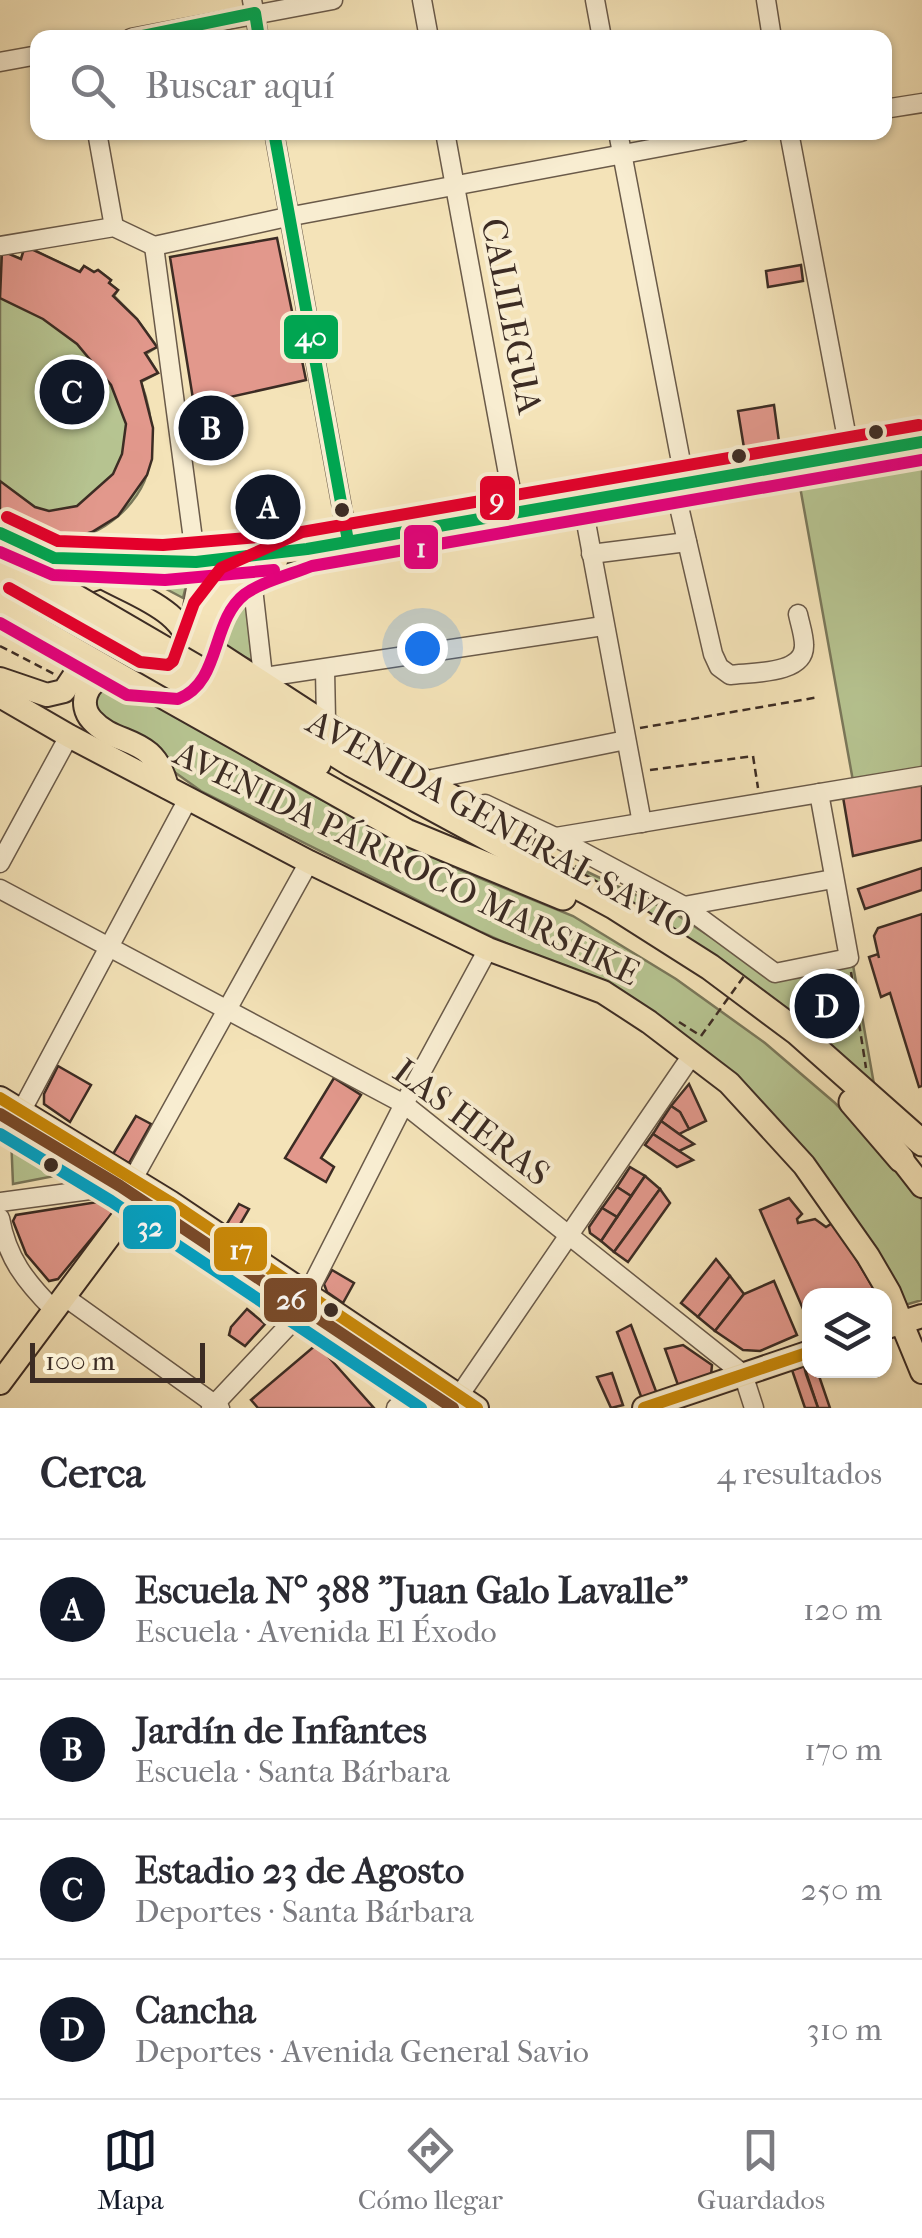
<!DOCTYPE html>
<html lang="es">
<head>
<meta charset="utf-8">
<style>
  :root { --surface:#fff; --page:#f2f2f3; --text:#2b2b33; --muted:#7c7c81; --line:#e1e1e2; --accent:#111827 }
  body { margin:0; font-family:"IM FELL French Canon",serif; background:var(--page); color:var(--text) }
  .controls { position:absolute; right:30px; bottom:30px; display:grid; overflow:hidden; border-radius:20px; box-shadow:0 2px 8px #0004 }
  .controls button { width:90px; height:90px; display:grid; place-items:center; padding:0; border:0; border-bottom:2px solid var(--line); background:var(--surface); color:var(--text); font:50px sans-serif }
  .scale { position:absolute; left:30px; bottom:25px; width:175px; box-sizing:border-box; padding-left:10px; border:5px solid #3c2c24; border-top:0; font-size:28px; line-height:35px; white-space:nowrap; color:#3c2c24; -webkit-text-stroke:8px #f8edd1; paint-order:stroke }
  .you { position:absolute; left:422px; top:648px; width:35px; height:35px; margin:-25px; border:8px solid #fff; border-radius:50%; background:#1a73e8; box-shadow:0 0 0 15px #1a73e833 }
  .badge { display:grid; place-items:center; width:65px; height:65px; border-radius:50%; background:var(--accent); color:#fff; font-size:32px; font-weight:700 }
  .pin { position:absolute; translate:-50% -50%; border:5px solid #fff; box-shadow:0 2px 10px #0006 }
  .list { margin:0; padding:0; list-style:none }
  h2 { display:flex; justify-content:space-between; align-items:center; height:130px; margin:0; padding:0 40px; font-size:42px }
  h2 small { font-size:32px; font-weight:400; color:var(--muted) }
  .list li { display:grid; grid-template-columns:65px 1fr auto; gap:30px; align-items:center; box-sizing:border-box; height:140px; padding:0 40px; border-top:2px solid var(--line) }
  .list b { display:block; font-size:38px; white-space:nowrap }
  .list p { margin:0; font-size:32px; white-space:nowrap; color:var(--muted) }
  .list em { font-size:32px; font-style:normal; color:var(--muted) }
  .icon { flex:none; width:55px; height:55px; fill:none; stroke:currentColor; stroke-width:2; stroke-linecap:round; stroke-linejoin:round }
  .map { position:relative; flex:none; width:922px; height:1408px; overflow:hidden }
  .search { position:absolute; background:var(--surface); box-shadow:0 2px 8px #0004; left:30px; right:30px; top:30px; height:110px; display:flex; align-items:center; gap:25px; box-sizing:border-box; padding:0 35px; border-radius:20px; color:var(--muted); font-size:38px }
  .sheet { height:690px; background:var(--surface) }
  nav { display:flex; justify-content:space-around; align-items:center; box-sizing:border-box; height:140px; border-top:2px solid var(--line); background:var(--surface); font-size:28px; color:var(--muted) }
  nav a { display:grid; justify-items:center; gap:5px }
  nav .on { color:var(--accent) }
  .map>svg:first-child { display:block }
  .green { fill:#b7c592; stroke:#7a785b; stroke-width:2.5 }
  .building { fill:#e2988c; stroke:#3c2c24; stroke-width:2.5 }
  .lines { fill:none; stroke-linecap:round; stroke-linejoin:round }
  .minor-casing { stroke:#6a5a49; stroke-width:21 }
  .major-casing { stroke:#3c2c24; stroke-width:26 }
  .highway-casing { stroke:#3c2c24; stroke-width:29 }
  .path { stroke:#3c2c24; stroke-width:2.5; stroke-dasharray:8 5; stroke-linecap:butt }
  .minor { stroke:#f8edd1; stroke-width:18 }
  .major { stroke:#f4e3b8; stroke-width:22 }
  .highway { stroke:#f4e3b8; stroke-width:25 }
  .highway-bridge-casing { stroke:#3c2c24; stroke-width:29; stroke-linecap:butt }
  .path-bridge { stroke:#3c2c24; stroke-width:2.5; stroke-dasharray:8 5; stroke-linecap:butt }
  .highway-bridge { stroke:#f4e3b8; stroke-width:25 }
  .bus-1-casing { stroke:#f8edd1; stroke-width:20 }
  .bus-2-casing { stroke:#f8edd1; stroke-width:20 }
  .bus-3-casing { stroke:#f8edd1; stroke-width:20 }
  .bus-4-casing { stroke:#f8edd1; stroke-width:20 }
  .bus-5-casing { stroke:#f8edd1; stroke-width:20 }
  .bus-6-casing { stroke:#f8edd1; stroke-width:20 }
  .bus-1 { stroke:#00a651; stroke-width:12 }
  .bus-2 { stroke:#e5007d; stroke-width:12 }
  .bus-3 { stroke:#e4002b; stroke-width:12 }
  .bus-4 { stroke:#c88809; stroke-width:12 }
  .bus-5 { stroke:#7a4b2a; stroke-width:12 }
  .bus-6 { stroke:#03a3c6; stroke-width:12 }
  .bus-dot { fill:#3c2c24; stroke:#f8edd1; stroke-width:4 }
  .labels { text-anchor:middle; stroke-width:8; stroke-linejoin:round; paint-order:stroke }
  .street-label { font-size:35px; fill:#3c2c24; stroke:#f8edd1 }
  .line-badge { stroke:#f8edd1; stroke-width:4 }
  .badge-label { font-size:28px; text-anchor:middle; font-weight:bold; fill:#fff }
</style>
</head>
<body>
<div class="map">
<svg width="922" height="1408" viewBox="0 0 922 1408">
  <rect width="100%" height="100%" fill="#f4e3b8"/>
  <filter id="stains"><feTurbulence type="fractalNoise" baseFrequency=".002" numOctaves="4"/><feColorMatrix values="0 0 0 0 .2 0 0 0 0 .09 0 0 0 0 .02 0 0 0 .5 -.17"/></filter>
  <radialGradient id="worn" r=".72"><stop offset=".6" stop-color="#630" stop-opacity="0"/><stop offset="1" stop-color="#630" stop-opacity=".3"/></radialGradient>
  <g class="green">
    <path d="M25,246L79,272L84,266L94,272L98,270L111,280L109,283L118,290L114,296L137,319L157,347L146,354L158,373L141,382C152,412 156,443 147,474C135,514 83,550 41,539C27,535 13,524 0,516V258L2,251L21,259Z"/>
    <path d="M922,463V769L853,781L799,481Z"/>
    <path d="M179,568L187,582L183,598L136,573Z"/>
    <path d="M245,585L253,661L237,654L213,636L214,620Z"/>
    <path d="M115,688L141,695L299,788L455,868L573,916L676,979L765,1043L835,1103L900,1169L922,1200V1300L905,1305L866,1235L624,995L481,932L201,791L97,717L92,706L98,692Z"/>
    <path d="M575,866L674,913L775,979L853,965L875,1090Z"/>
    <path d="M13,1134L70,1169V1173L13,1184L11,1136Z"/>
  </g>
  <g class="building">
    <path d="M277,238L306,380L194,405L170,257Z"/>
    <path d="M25,246L80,272L84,266L94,272L98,270L111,280L109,283L118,290L113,296L137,319L157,347L145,353L158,373L141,381L153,428L152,459L147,475L118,516L92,532L68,539L53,541L25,535L0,516V481L35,507L49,511L77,506L113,474L122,454L126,424L111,385L77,344L43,319L0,298L2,251L21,259Z"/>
    <path d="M801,265L803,281L768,287L766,271Z"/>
    <path d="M221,399L229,450L201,455L194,405Z"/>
    <path d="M774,405L780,449L745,454L738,411Z"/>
    <path d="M922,785V840L853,856L843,797Z"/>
    <path d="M922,868V890L865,909L858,889Z"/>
    <path d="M922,914V1086L919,1087L890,993L881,997L869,957L878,954L879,958L874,936L878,928Z"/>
    <path d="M58,1066L91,1085L70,1122L44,1104V1094Z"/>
    <path d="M334,1078L361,1095L321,1158L334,1167L326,1182L285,1158Z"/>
    <path d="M689,1084L706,1121L689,1129L680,1112L671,1106Z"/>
    <path d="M671,1106L680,1112L689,1129L679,1134L661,1121Z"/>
    <path d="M136,1116L151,1124L129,1163L113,1154Z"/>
    <path d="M661,1121L679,1134L694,1144L679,1151L653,1134Z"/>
    <path d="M653,1134L679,1151L693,1160L677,1167L645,1145Z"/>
    <path d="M630,1167L645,1176L631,1196L617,1187Z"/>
    <path d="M645,1176L660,1189L614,1252L601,1241Z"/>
    <path d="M617,1187L631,1196L617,1217L602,1208Z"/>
    <path d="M660,1189L670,1203L628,1262L614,1252Z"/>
    <path d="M789,1198L802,1214L797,1219L798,1223L815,1219L826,1227L834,1222L878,1296H810V1325L760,1210Z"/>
    <path d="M110,1200L116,1204L115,1210L58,1279L49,1281L26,1254L13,1221L16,1215Z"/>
    <path d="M239,1204L249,1209L235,1233L225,1227Z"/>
    <path d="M602,1208L617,1217L601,1241L590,1233L589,1227Z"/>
    <path d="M716,1259L730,1276L698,1317L681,1303Z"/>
    <path d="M332,1270L354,1283L343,1303L327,1292L324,1284Z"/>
    <path d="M730,1276L744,1294L715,1331L698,1317Z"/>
    <path d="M774,1281L797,1335L760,1351L743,1350L715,1331L744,1294Z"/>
    <path d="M273,1297L280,1303L279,1311L272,1319L262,1309Z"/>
    <path d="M247,1309L265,1324L245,1346L229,1335L231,1327Z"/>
    <path d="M631,1325L657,1394L642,1399L617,1332Z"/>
    <path d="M317,1344L374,1408H258L251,1400Z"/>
    <path d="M683,1345L712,1365L711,1375L678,1385L665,1349Z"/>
    <path d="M810,1364V1370H817L830,1408H818L804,1366Z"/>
    <path d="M804,1366L806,1374L818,1408H805L792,1370Z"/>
    <path d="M612,1373L623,1405L611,1408L597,1377Z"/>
  </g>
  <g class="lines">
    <g class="minor-casing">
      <g id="minor">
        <path d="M252,0L259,38"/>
        <path d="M422,0L429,38"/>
        <path d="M595,0L602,38"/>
        <path d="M766,0L772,38"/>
        <path d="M131,38L333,0"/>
        <path d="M0,62L38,55"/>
        <path d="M884,109L922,103"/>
        <path d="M97,132L114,227"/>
        <path d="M274,132L348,541"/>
        <path d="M445,132L515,512"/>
        <path d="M618,132L685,483"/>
        <path d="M789,132L850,454"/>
        <path d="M0,246L114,227L154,246L287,217L741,132"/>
        <path d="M154,246L196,562L198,578L191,615L194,643"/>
        <path d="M674,485L713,654L719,667L730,675C751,672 805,675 804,645C804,635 800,624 798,614"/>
        <path d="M582,501L642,823"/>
        <path d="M591,554L687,542"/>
        <path d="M325,670L326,720"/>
        <path d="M265,677L603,626"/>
        <path d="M264,685L253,588L257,575L267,567"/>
        <path d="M432,779L626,740"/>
        <path d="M485,804L555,837L684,906L775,973L849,958L819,793"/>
        <path d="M556,837L922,776"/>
        <path d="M0,863L69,736"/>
        <path d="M0,889L404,1104L743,1374L754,1408"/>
        <path d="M684,906L833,879"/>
        <path d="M0,1120L2,1115"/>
        <path d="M15,1123L188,799"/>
        <path d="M0,1202L120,1186L133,1179L309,862"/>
        <path d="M0,1218C7,1258 26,1282 54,1310"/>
        <path d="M65,1297L220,1408"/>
        <path d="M459,1396L692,1055"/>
        <path d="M211,1408L305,1308L307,1295L404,1104L488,949"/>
        <path d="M396,1408L421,1386"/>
      </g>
    </g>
    <g class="major-casing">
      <g id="major">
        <path d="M54,558L196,562L307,549L922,442"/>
        <path d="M102,577C138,597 189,611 193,658"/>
        <path d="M66,640L134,679L152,683"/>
        <path d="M192,660C212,603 216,584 276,561"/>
        <path d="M0,679L47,695L64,691L76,673C73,654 63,637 60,618C53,582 110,575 135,569"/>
        <path d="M131,679C124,678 115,676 107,677C86,680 78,705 92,720C117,748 154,733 167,787"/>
        <path d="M0,696L69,736L309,862L488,949L603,992L649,1022L729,1083L804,1165L868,1256L889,1292L922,1372"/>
        <path d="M0,1098L170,1202L477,1408"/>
        <path d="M901,1159L922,1186"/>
        <path d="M884,1328L922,1316"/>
        <path d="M0,1383L137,1199L149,1190"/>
        <path d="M644,1408L810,1352"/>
      </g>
    </g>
    <g class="highway-casing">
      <g id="highway">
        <path d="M0,533L54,558"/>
        <path d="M0,556L42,578"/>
        <path d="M0,579L35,597"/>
        <path d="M0,603L66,640"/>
        <path d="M199,643L348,740L522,837"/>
        <path d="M205,673L352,764L614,906L710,967L797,1032L922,1143"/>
        <path d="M134,679L406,832L563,897"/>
        <path d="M197,690L318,763"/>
        <path d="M852,1102L901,1159"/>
      </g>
    </g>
    <g class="path">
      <path d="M0,646L56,675"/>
      <path d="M640,728L819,697"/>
      <path d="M650,770L753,756L758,788"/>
      <path d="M851,972L866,1068"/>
      <path d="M679,1022L701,1036"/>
    </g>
    <use href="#minor" class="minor"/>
    <use href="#major" class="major"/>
    <use href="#highway" class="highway"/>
    <g class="highway-bridge-casing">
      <g id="highway-bridge">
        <path d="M42,578L205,673"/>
        <path d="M35,597L197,690"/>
      </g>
    </g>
    <path class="path-bridge" d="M701,1036L744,976"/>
    <use href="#highway-bridge" class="highway-bridge"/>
    <g class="bus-1-casing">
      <g id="bus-1">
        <path d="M133,38L255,13L259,38"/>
        <path d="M274,132L348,541"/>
        <path d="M0,533L54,558L196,562L307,549L922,442"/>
      </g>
    </g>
    <g class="bus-2-casing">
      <g id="bus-2">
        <path d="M0,552L53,575L165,580L274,570"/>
        <path d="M0,623L127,695L178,699C222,682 210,621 245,594C263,581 292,574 312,566L922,460"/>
      </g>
    </g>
    <g class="bus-3-casing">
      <g id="bus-3">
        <path d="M7,517L58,541L163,545L270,536"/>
        <path d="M9,588L140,662L168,665L173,661L194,603L221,568L302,532L919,425"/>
      </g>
    </g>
    <g class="bus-4-casing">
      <g id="bus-4">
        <path d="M0,1098L170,1202L477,1408"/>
        <path d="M644,1408L810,1352"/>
      </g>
    </g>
    <g class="bus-5-casing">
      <path id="bus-5" d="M0,1114L120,1186L453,1408"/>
    </g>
    <g class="bus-6-casing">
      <path id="bus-6" d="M0,1134L111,1201L421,1408"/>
    </g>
    <use href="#bus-1" class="bus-1"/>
    <use href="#bus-2" class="bus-2"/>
    <use href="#bus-3" class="bus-3"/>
    <use href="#bus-4" class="bus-4"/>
    <use href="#bus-5" class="bus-5"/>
    <use href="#bus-6" class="bus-6"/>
  </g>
  <g class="bus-dot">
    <circle cx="876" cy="432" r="9"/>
    <circle cx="739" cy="456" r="9"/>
    <circle cx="342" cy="510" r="9"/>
    <circle cx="51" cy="1165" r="9"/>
    <circle cx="331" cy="1310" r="9"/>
  </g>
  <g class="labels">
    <g class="street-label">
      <text transform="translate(512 316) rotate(79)" y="12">CALILEGUA</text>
      <text transform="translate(500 824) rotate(29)" y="12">AVENIDA GENERAL SAVIO</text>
      <text transform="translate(407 863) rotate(26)" y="12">AVENIDA PÁRROCO MARSHKE</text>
      <text transform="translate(472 1122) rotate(37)" y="12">LAS HERAS</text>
    </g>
  </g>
  <g class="line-badge">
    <rect x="282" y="313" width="58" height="48" rx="10" fill="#00a651"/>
    <rect x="478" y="474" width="39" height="48" rx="10" fill="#e4002b"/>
    <rect x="402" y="523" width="38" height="48" rx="10" fill="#e5007d"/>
    <rect x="121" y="1203" width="57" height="48" rx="10" fill="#03a3c6"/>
    <rect x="212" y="1225" width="57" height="48" rx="10" fill="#c88809"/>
    <rect x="262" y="1276" width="57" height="48" rx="10" fill="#7a4b2a"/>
  </g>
  <g class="badge-label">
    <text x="311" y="346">40</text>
    <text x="497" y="508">9</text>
    <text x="421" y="557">1</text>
    <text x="150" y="1236">32</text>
    <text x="241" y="1259">17</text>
    <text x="291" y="1309">26</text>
  </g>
  <rect width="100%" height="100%" filter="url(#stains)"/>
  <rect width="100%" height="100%" fill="url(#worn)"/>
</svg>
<div class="controls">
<button><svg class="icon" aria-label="layers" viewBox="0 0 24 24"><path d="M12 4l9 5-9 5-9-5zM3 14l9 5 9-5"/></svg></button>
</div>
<div class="scale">100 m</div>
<div class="you"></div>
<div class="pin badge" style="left:268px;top:507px">A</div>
<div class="pin badge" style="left:211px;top:428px">B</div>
<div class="pin badge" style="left:72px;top:392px">C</div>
<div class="pin badge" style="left:827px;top:1006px">D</div>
<div class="search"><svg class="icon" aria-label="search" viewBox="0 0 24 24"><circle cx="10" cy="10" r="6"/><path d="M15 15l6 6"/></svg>Buscar aquí</div>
</div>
<section class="sheet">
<h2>Cerca<small>4 resultados</small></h2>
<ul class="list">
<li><span class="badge">A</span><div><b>Escuela N° 388 &quot;Juan Galo Lavalle&quot;</b><p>Escuela · Avenida El Éxodo</p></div><em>120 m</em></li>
<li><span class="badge">B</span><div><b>Jardín de Infantes</b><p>Escuela · Santa Bárbara</p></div><em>170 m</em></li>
<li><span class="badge">C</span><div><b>Estadio 23 de Agosto</b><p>Deportes · Santa Bárbara</p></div><em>250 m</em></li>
<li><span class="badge">D</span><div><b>Cancha</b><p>Deportes · Avenida General Savio</p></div><em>310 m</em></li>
</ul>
</section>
<nav>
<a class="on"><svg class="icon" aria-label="map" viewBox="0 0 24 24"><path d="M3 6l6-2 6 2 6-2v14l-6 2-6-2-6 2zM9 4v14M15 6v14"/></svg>Mapa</a>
<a><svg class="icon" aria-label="directions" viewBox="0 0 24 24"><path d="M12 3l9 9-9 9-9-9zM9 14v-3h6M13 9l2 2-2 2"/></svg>Cómo llegar</a>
<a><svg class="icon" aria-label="saved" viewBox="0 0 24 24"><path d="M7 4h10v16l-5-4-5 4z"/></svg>Guardados</a>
</nav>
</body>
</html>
